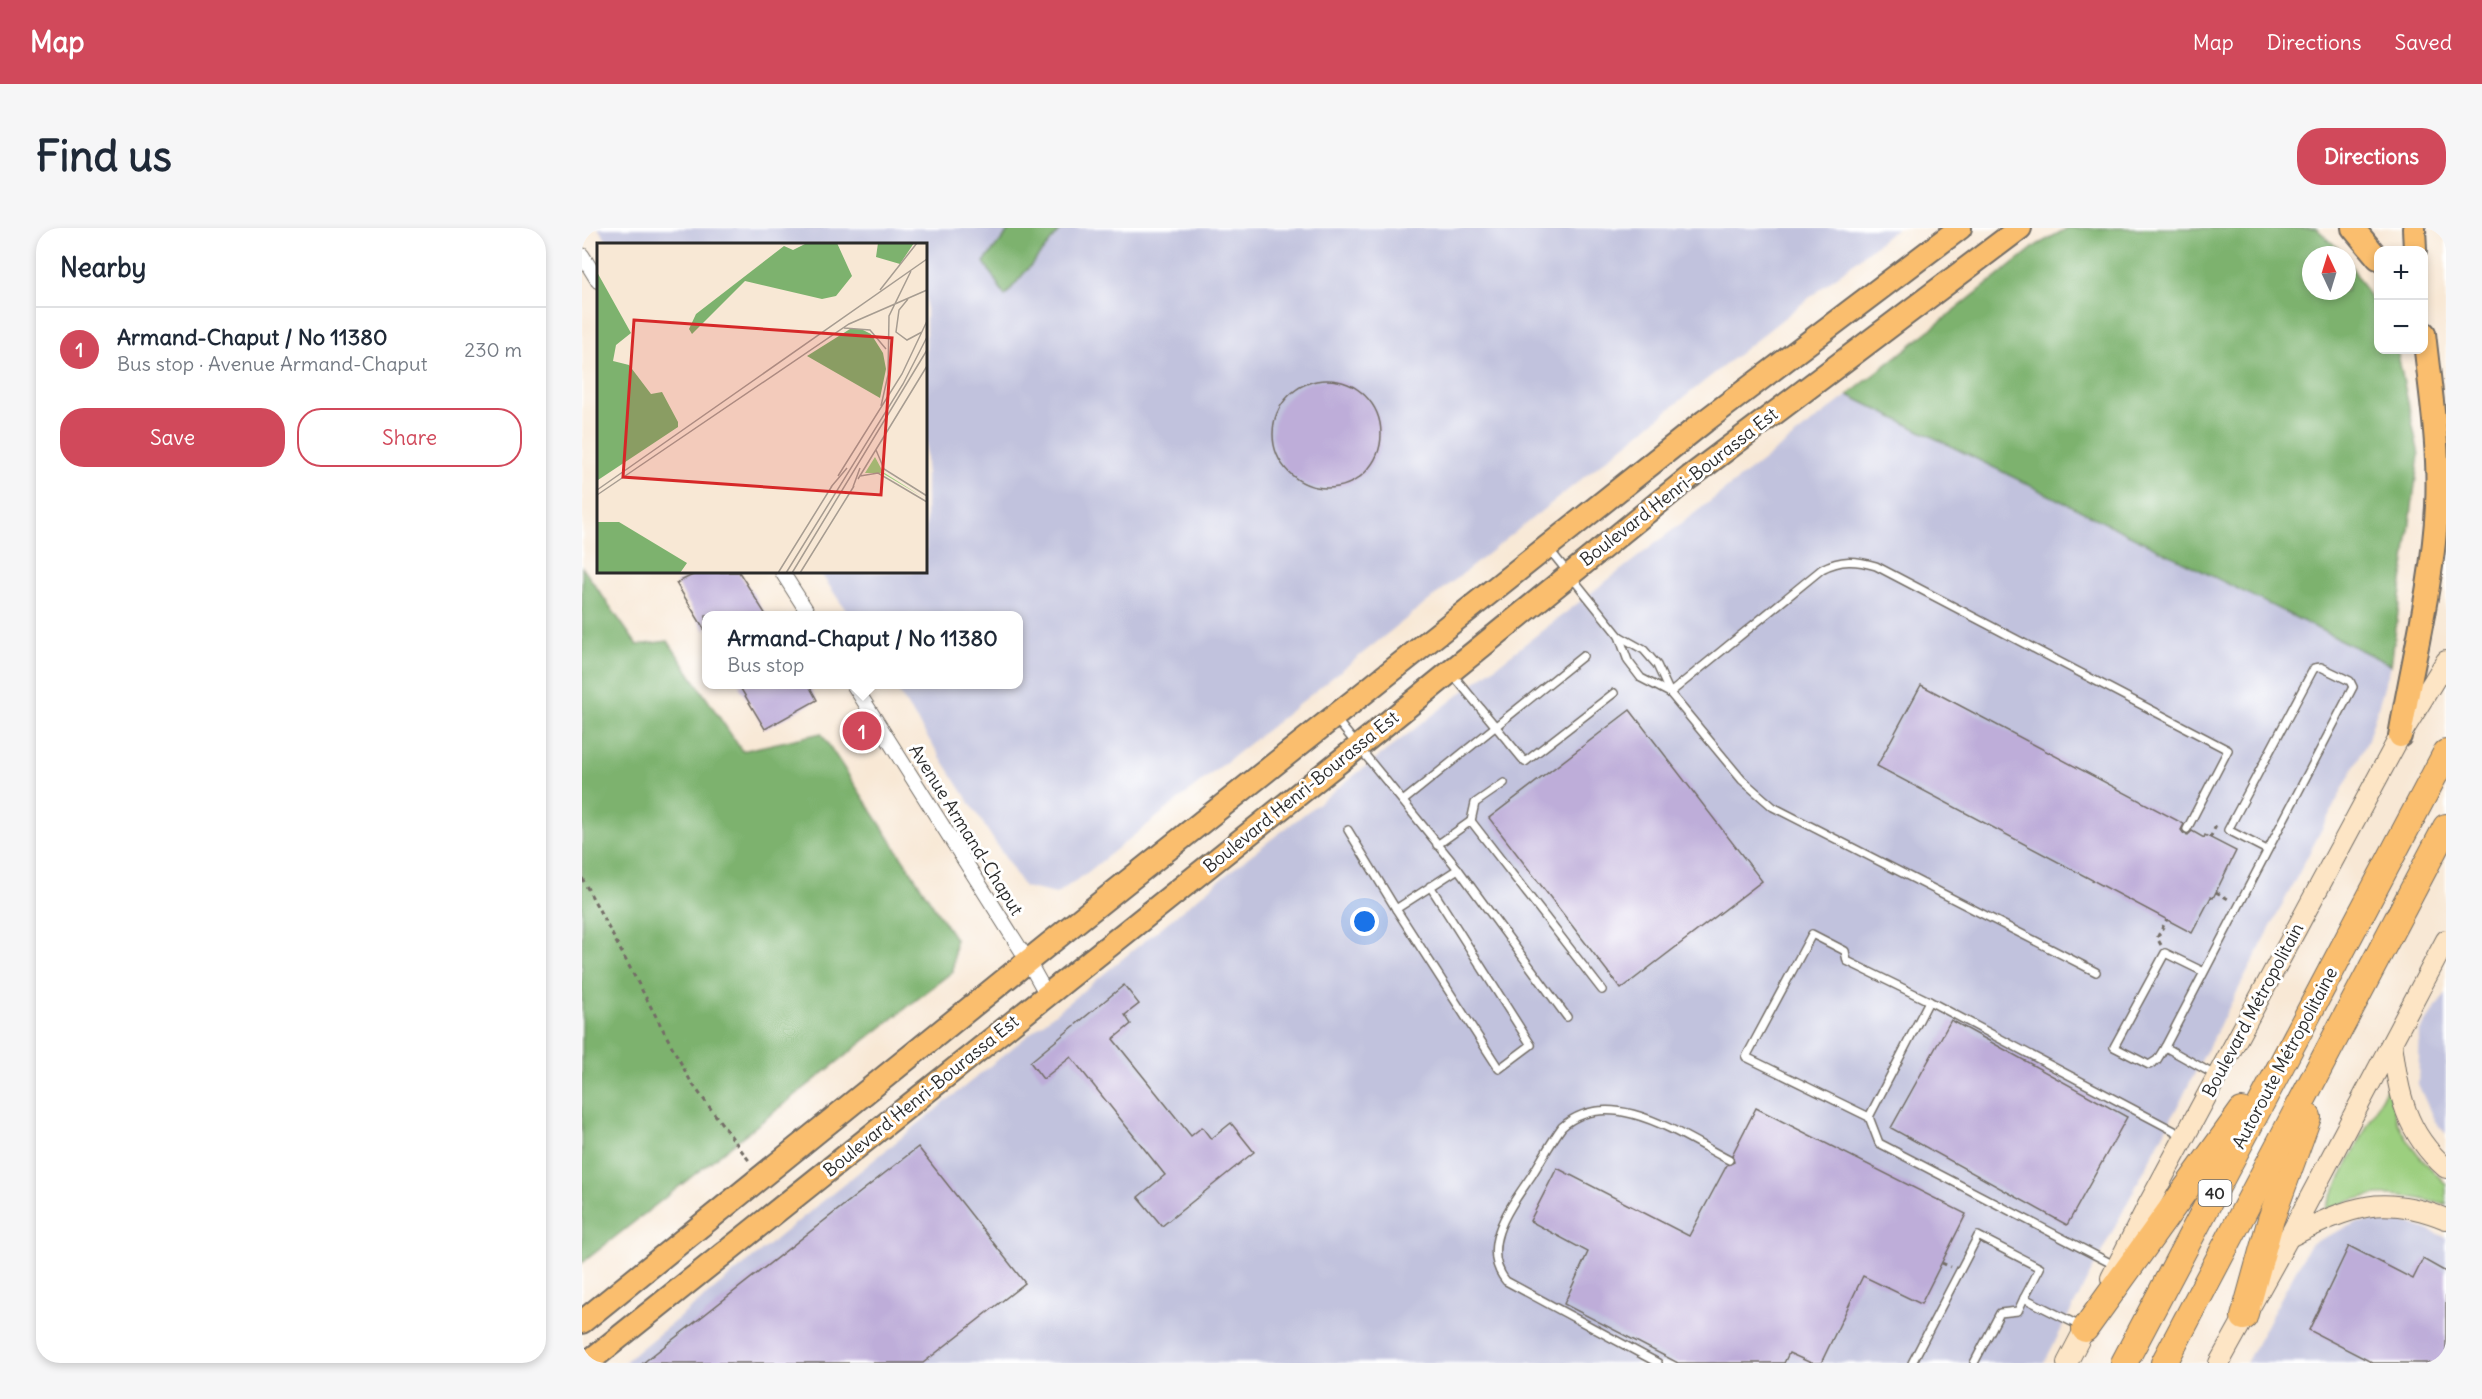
<!DOCTYPE html>
<html lang="en">
<head>
<meta charset="utf-8">
<style>
  :root { --surface:#fff; --page:#f6f6f7; --text:#1f2937; --muted:#747a83; --line:#e0e1e3; --accent:#d1495b }
  body { margin:0; font-family:Delius,sans-serif; background:var(--page); color:var(--text) }
  .controls { position:absolute; right:18px; top:18px; display:grid; overflow:hidden; border-radius:12px; box-shadow:0 3px 9px #0003 }
  .controls button { width:54px; height:54px; display:grid; place-items:center; padding:0; border:0; border-bottom:2px solid var(--line); background:var(--surface); color:var(--text); font:30px sans-serif }
  .compass { position:absolute; left:1720px; top:18px; width:54px; height:54px; border-radius:50%; background:var(--surface); box-shadow:0 3px 9px #0003; rotate:356deg }
  .you { position:absolute; left:783px; top:694px; width:21px; height:21px; margin:-15px; border:4px solid #fff; border-radius:50%; background:#1a73e8; box-shadow:0 0 0 9px #1a73e833 }
  .badge { display:grid; place-items:center; width:39px; height:39px; border-radius:50%; background:var(--accent); color:#fff; font-size:20px; font-weight:700 }
  .pin { position:absolute; translate:-50% -50%; border:3px solid #fff; box-shadow:0 2px 6px #0006 }
  .popup { position:absolute; left:120px; top:383px; width:321px; height:78px; box-sizing:border-box; display:grid; place-content:center; border-radius:12px; background:var(--surface); filter:drop-shadow(0 2px 4px #0005); font-size:20px; white-space:nowrap; color:var(--muted) }
  .popup b { font-size:22px; color:var(--text) }
  .popup::after { content:''; position:absolute; left:50%; top:100%; margin-left:-12px; border:12px solid transparent; border-top-color:var(--surface) }
  .list { margin:0; padding:0; list-style:none }
  h2 { display:flex; justify-content:space-between; align-items:center; height:78px; margin:0; padding:0 24px; font-size:26px }
  h2 small { font-size:20px; font-weight:400; color:var(--muted) }
  .list li { display:grid; grid-template-columns:39px 1fr auto; gap:18px; align-items:center; box-sizing:border-box; height:84px; padding:0 24px; border-top:2px solid var(--line) }
  .list b { display:block; font-size:22px; white-space:nowrap }
  .list p { margin:0; font-size:20px; white-space:nowrap; color:var(--muted) }
  .list em { font-size:20px; font-style:normal; color:var(--muted) }
  .actions { display:flex; gap:12px; padding:18px 24px }
  .actions a { flex:1; padding:14px 0; border:2px solid var(--accent); border-radius:24px; text-align:center; font-size:21px; color:var(--accent) }
  .actions .main { background:var(--accent); color:#fff }
  .map { position:relative; flex:none; width:1864px; height:1135px; overflow:hidden; border-radius:24px }
  header { display:flex; align-items:center; gap:36px; box-sizing:border-box; height:84px; padding:0 30px; background:var(--accent); color:#fff }
  header strong { font-size:28px }
  nav { display:flex; gap:33px; margin-inline-start:auto; font-size:21px }
  .intro { display:flex; align-items:center; justify-content:space-between; box-sizing:border-box; height:144px; padding:0 36px }
  h1 { margin:0; font-size:42px }
  .button { padding:15px 27px; border-radius:24px; background:var(--accent); color:#fff; font-size:21px; font-weight:700 }
  main { display:flex; gap:36px; padding:0 36px }
  aside { flex:1; background:var(--surface); border-radius:24px; box-shadow:0 3px 9px #0003 }
  .map>svg:first-child { display:block }
  .industrial { fill:#c1c2dd }
  .green { fill:#9ccf7f; stroke:#647d55; stroke-width:1.5 }
  .forest { fill:#7db26e; stroke:#546e4c; stroke-width:1.5 }
  .building { fill:#beadd9 }
  .lines { fill:none; stroke-linecap:round; stroke-linejoin:round }
  .lane-casing { stroke:#736d66; stroke-width:10 }
  .street-casing { stroke:#736d66; stroke-width:16 }
  .secondary-casing { stroke:#736d66; stroke-width:22 }
  .primary-casing { stroke:#736d66; stroke-width:26 }
  .highway-casing { stroke:#736d66; stroke-width:28 }
  .path { stroke:#736d66; stroke-width:3; stroke-dasharray:4.5 4.5; stroke-linecap:butt }
  .lane { stroke:#fff; stroke-width:7 }
  .street { stroke:#fff; stroke-width:14 }
  .secondary { stroke:#fde5c5; stroke-width:20 }
  .primary { stroke:#fabe6e; stroke-width:22 }
  .highway { stroke:#fabe6e; stroke-width:26 }
  .labels { text-anchor:middle; stroke-width:6; stroke-linejoin:round; paint-order:stroke }
  .shield { fill:#fff; stroke:#6b6b6b; stroke-width:1.5 }
  .shield-label { font-size:16px; font-weight:bold; fill:#2b2b2b }
  .street-label { font-size:18px; fill:#2b2b2b; stroke:#fff }
  .inset-road { fill:none; stroke:#a69c91; stroke-width:1.5 }
  .view { fill:#d62828; fill-opacity:0.15; stroke:#d62828; stroke-width:3 }
  .inset-edge { fill:none; stroke:#2b2b2b; stroke-width:3 }
</style>
</head>
<body>
<header>
<strong>Map</strong>
<nav><a>Map</a><a>Directions</a><a>Saved</a></nav>
</header>
<div class="intro"><h1>Find us</h1><a class="button">Directions</a></div>
<main>
<aside>
<h2>Nearby<small></small></h2>
<ul class="list">
<li><span class="badge">1</span><div><b>Armand-Chaput / No 11380</b><p>Bus stop · Avenue Armand-Chaput</p></div><em>230 m</em></li>
</ul>
<div class="actions"><a class="main">Save</a><a>Share</a></div>
</aside>
<div class="map">
<svg width="1864" height="1135" viewBox="0 0 1864 1135">
  <rect width="100%" height="100%" fill="#fff"/>
  <filter id="ink" filterUnits="userSpaceOnUse"><feTurbulence type="fractalNoise" baseFrequency=".0167" numOctaves="2"/><feDisplacementMap in="SourceGraphic" scale="12" xChannelSelector="R" yChannelSelector="G"/><feConvolveMatrix kernelMatrix="1 2 1 2 8 2 1 2 1" color-interpolation-filters="sRGB"/></filter>
  <filter id="wash" filterUnits="userSpaceOnUse"><feTurbulence type="fractalNoise" baseFrequency=".008" numOctaves="4" result="noise"/><feDisplacementMap in="SourceGraphic" scale="24" xChannelSelector="R" yChannelSelector="G"/><feGaussianBlur stdDeviation="1.35" result="paint"/><feColorMatrix in="noise" values="0 0 0 0 0 0 0 0 0 0 0 0 0 0 0 0 0 1.4 0 .05"/><feComposite in="paint" operator="in"/></filter>
  <g filter="url(#wash)">
    <rect width="100%" height="100%" fill="#f8e8d5"/>
    <g class="industrial">
      <path d="M16,0H1315L506,644L474,666L442,659L312,457L436,456V388L267,387L238,344H344V16H27Z"/>
      <path d="M1266,167L1809,437L1785,514L1462,1135H41L665,630Z"/>
      <path d="M1864,765V906L1852,892L1836,856L1838,803Z"/>
      <path d="M1802,991L1825,994L1864,1009V1135H1664L1728,1016L1774,995Z"/>
    </g>
    <path class="green" d="M1805,859C1811,868 1811,884 1816,895C1827,919 1846,938 1864,956V977C1814,964 1790,961 1742,983Z"/>
    <g class="forest">
      <path d="M429,0H480L423,68L402,34Z"/>
      <path d="M1486,0H1734L1762,26L1729,27V63H1765V31L1796,83V122H1815L1837,227L1809,437L1266,167L1455,17Z"/>
      <path d="M0,339L55,417L86,413L160,523L239,505L373,711L371,743L0,1035Z"/>
    </g>
    <g id="blocks">
      <g class="building">
        <circle cx="745" cy="206" r="54"/>
        <path d="M117,344H157L184,387H124V404L94,355Z"/>
        <path d="M156,456H226L235,472L183,501Z"/>
        <path d="M1339,457L1602,596L1599,602L1602,606L1606,607L1610,603L1622,610L1623,607L1654,623L1631,670L1629,669L1610,705L1295,538Z"/>
        <path d="M1048,482L1180,653L1039,761L907,590Z"/>
        <path d="M542,757L557,776L543,787L549,796L531,811L609,908L620,899L629,911L649,895L672,924L580,998L556,969L583,947L489,829L461,851L448,834Z"/>
        <path d="M1369,792L1545,889L1485,997L1309,900Z"/>
        <path d="M1174,880L1384,986L1339,1076L1281,1048L1239,1135H1229L1207,1125L1202,1135H1096L982,1076L1006,1024L948,993L975,940L1107,1008L1145,937L1152,934L1150,927Z"/>
        <path d="M336,919L443,1055L341,1135H61Z"/>
        <path d="M1767,1018L1831,1051L1841,1031L1864,1044V1135H1791L1727,1102Z"/>
      </g>
    </g>
  </g>
  <g filter="url(#ink)">
    <use href="#blocks" fill-opacity="0" stroke="#736d66" stroke-width="1.5"/>
    <g class="lines">
      <g class="lane-casing">
        <g id="lane">
          <path d="M967,321L1037,408L1046,433L1059,450L1088,465"/>
          <path d="M1037,408L1062,422L1075,437L1088,465L1160,552L1191,579L1514,744"/>
          <path d="M871,447L943,534L1032,465"/>
          <path d="M1088,465L1240,341C1259,331 1274,332 1294,338L1646,522L1605,601"/>
          <path d="M753,490L876,641L985,789"/>
          <path d="M821,573L1001,428"/>
          <path d="M889,593L893,575L922,555"/>
          <path d="M766,602L814,681"/>
          <path d="M855,617L889,593L1020,762"/>
          <path d="M848,658L949,817L917,841L814,681L876,641"/>
          <path d="M1622,744L1583,725L1532,819L1567,837L1575,832L1583,819L1771,459L1768,453L1739,439L1732,440L1646,602L1685,622"/>
          <path d="M1583,819L1633,847"/>
          <path d="M1287,889L1164,829L1230,706L1263,723L1265,733L1347,773"/>
          <path d="M1534,1038L1297,915L1287,889L1347,773L1600,907"/>
          <path d="M1076,1135L924,1053C896,1018 930,977 950,947C960,931 969,914 980,899C1029,856 1100,908 1147,932"/>
          <path d="M1330,1135L1396,1008L1458,1040L1442,1070L1498,1098"/>
          <path d="M1392,1135L1418,1085L1436,1083L1442,1070"/>
        </g>
      </g>
      <g class="street-casing">
        <g id="street">
          <path d="M0,27L16,53"/>
          <path d="M200,344L228,388"/>
          <path d="M271,456L446,733L465,767"/>
        </g>
      </g>
      <g class="secondary-casing">
        <g id="secondary">
          <path d="M1810,815C1817,867 1823,904 1864,940"/>
          <path d="M1707,1009C1768,980 1797,964 1864,991"/>
          <path d="M1529,1050L1566,977L1818,508L1864,433"/>
          <path d="M1485,1135L1509,1089"/>
          <path d="M1637,1135L1707,1009L1864,712"/>
        </g>
      </g>
      <g class="primary-casing">
        <g id="primary">
          <path d="M1771,0L1796,30"/>
          <path d="M1832,0L1833,22"/>
          <path d="M1818,508C1831,431 1851,355 1855,278C1858,219 1848,162 1842,105"/>
          <path d="M0,1094L472,712L1123,193L1378,0"/>
          <path d="M5,1135L777,518L1108,249L1438,0"/>
        </g>
      </g>
      <g class="highway-casing">
        <g id="highway">
          <path d="M1662,1089L1689,991L1726,889"/>
          <path d="M1503,1101L1660,883"/>
          <path d="M1542,1135L1864,525"/>
          <path d="M1582,1135L1864,599"/>
        </g>
      </g>
      <g class="path">
        <path d="M1628,610L1634,598"/>
        <path d="M0,650L109,854L168,934"/>
        <path d="M1634,664L1648,672"/>
        <path d="M1579,717L1575,710L1585,691"/>
        <path d="M1360,1035L1369,1039"/>
      </g>
      <use href="#lane" class="lane"/>
      <use href="#street" class="street"/>
      <use href="#secondary" class="secondary"/>
      <use href="#primary" class="primary"/>
      <use href="#highway" class="highway"/>
    </g>
  </g>
  <g class="labels">
    <rect class="shield" x="1616.5" y="952" width="33" height="26" rx="4.5"/>
    <g class="shield-label">
      <text x="1633" y="971">40</text>
    </g>
    <g class="street-label">
      <text transform="translate(1097 259) rotate(-38)" y="6">Boulevard Henri-Bourassa Est</text>
      <text transform="translate(719 564) rotate(-39)" y="6">Boulevard Henri-Bourassa Est</text>
      <text transform="translate(384 602) rotate(58)" y="6">Avenue Armand-Chaput</text>
      <text transform="translate(1671 782) rotate(-62)" y="6">Boulevard Métropolitain</text>
      <text transform="translate(1703 830) rotate(-62)" y="6">Autoroute Métropolitaine</text>
      <text transform="translate(339 868) rotate(-39)" y="6">Boulevard Henri-Bourassa Est</text>
    </g>
  </g>
  <g transform="translate(15 15)">
    <rect width="330" height="330" fill="#f8e8d5"/>
    <path d="M278,214L286,229L324,253L285,230H268Z" fill="#9ccf7f"/>
    <path d="M210,0H240L255,33L239,53L225,56L148,38L95,91L92,86L99,71L187,3L196,7ZM281,0H317L303,21L279,14ZM0,29L34,90L19,102L16,118L32,122L54,151L65,149L81,179V184L1,237ZM253,86H264L274,91L286,110L289,126L283,155L210,113ZM0,279H22L90,320L83,330H0Z" fill="#7db26e"/>
    <path class="inset-road" d="M283,47L320,0M311,56L302,67L299,89L310,97L325,89M247,85L273,87L289,106M284,163L291,132L292,73L314,28M279,207L287,226L330,253M241,233L305,131L330,78M263,233L281,230L330,259M261,236L330,123M234,244L250,225M256,244L263,225M0,247L330,16M0,252L252,81L330,47M181,330L235,243M189,330L306,141L330,94M195,330L330,107M203,330L257,243"/>
    <path class="view" d="M37,77L295,95L284,252L26,234Z"/>
    <rect width="330" height="330" class="inset-edge"/>
  </g>
</svg>
<div class="controls">
<button>+</button>
<button>−</button>
</div>
<svg class="compass" viewBox="-18 -18 36 36"><path d="M0-13l5 13h-10z" fill="#e53935"/><path d="M0 13l5-13h-10z" fill="#747a83"/></svg>
<div class="you"></div>
<div class="pin badge" style="left:280px;top:503px">1</div>
<div class="popup"><b>Armand-Chaput / No 11380</b>Bus stop</div>
</div>
</main>
</body>
</html>
